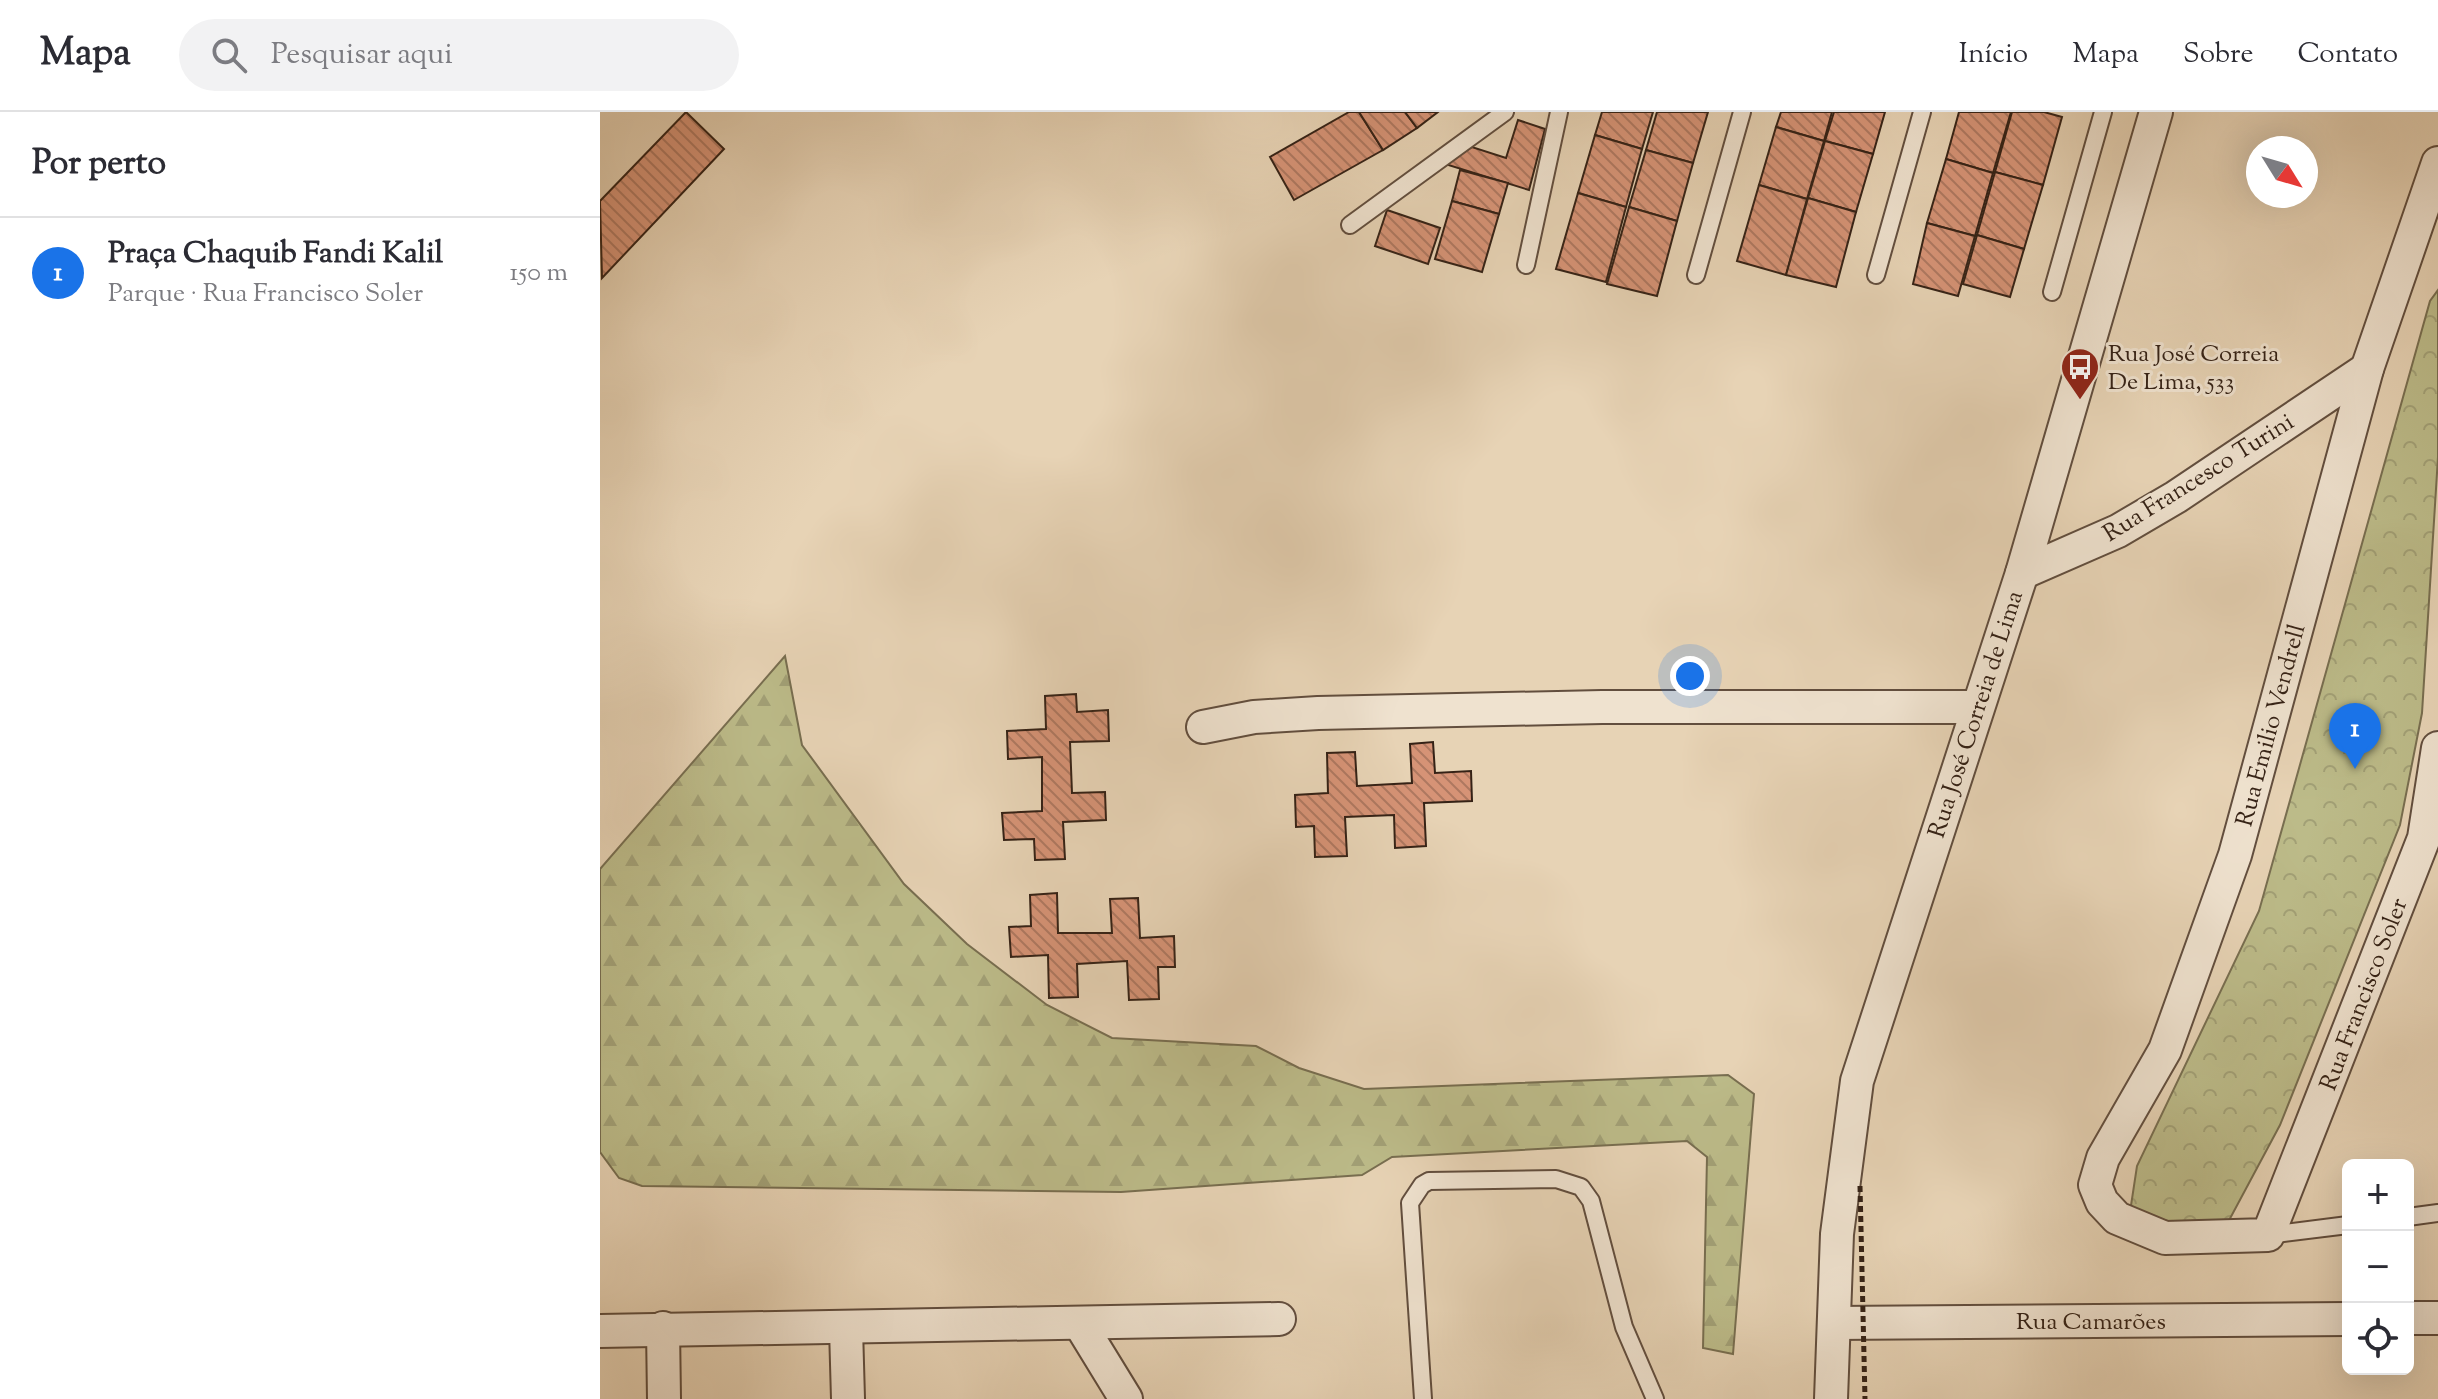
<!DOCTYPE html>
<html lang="pt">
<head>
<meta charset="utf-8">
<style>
  :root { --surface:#fff; --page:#f2f2f3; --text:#2b2b33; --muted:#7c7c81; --line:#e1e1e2; --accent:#1a73e8 }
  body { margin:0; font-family:"Sorts Mill Goudy",serif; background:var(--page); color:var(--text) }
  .controls { position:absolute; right:24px; bottom:24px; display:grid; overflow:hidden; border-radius:12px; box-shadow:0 8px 32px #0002 }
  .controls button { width:72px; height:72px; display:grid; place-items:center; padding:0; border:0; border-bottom:2px solid var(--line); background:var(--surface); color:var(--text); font:40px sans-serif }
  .compass { position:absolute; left:1646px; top:24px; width:72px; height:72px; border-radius:50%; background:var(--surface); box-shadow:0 8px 32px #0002; rotate:127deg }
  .you { position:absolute; left:1090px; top:564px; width:28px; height:28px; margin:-20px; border:6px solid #fff; border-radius:50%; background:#1a73e8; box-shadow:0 0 0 12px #1a73e833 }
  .badge { display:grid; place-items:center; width:52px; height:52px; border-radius:50%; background:var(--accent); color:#fff; font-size:26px; font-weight:700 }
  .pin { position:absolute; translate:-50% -66px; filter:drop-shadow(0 2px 4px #0008) }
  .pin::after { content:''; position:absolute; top:42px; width:28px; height:24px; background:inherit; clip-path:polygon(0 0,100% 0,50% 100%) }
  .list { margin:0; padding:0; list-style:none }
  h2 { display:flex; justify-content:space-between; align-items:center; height:104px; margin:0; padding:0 32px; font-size:34px }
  h2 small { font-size:26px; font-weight:400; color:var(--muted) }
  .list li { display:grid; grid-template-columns:52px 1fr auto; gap:24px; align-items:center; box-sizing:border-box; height:112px; padding:0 32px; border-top:2px solid var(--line) }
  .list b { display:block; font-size:30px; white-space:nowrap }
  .list p { margin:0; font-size:26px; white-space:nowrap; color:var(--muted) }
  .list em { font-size:26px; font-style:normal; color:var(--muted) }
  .icon { flex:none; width:44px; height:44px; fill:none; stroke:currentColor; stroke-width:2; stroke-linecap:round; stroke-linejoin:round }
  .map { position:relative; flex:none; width:1838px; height:1287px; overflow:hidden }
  header { display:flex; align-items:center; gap:48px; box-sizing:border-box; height:112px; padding:0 40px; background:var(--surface); border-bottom:2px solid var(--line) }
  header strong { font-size:38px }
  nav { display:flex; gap:44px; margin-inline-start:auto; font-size:28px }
  .search { width:560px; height:72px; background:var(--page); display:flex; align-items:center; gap:20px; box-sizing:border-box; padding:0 28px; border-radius:44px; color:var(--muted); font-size:30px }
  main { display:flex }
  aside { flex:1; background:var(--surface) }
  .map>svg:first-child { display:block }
  .forest { fill:url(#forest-firs); stroke:#786e50; stroke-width:2 }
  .park { fill:url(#park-crowns); stroke:#786e50; stroke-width:2 }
  .building { fill:url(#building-back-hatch); stroke:#352216; stroke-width:2 }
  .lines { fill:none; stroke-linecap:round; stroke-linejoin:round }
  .service-casing { stroke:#624e3e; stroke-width:20 }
  .minor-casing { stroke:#624e3e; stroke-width:36 }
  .service { stroke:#efe2cf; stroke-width:16 }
  .minor { stroke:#efe2cf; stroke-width:32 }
  .path-bridge { stroke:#352216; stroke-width:5; stroke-dasharray:6 4; stroke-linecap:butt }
  .labels { text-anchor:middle; stroke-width:6; stroke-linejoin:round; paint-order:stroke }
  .poi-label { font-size:24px; fill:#352216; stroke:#efe2cf; text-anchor:start }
  .street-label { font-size:24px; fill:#352216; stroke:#efe2cf }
</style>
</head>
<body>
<header>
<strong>Mapa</strong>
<div class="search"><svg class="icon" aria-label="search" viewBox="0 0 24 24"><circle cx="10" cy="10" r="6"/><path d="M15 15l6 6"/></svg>Pesquisar aqui</div>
<nav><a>Início</a><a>Mapa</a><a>Sobre</a><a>Contato</a></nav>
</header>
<main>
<aside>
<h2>Por perto<small></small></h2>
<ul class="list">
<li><span class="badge">1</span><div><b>Praça Chaquib Fandi Kalil</b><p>Parque · Rua Francisco Soler</p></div><em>150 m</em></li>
</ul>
</aside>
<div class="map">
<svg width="1838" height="1287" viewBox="0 0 1838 1287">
  <defs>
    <pattern id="forest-firs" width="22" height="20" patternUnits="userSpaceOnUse" patternTransform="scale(2)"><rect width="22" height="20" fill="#bcbb89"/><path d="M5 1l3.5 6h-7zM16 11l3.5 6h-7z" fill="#a2a076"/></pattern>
    <pattern id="park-crowns" width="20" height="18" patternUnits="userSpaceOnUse" patternTransform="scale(2)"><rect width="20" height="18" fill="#bcbb89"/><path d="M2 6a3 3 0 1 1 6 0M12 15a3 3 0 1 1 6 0" fill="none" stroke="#a2a076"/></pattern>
    <pattern id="building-back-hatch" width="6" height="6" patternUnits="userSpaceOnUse" patternTransform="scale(2)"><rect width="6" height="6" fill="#d69376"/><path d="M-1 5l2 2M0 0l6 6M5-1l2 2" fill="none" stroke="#ae7860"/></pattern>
  </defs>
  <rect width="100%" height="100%" fill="#e7d3b5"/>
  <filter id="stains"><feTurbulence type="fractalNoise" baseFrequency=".0025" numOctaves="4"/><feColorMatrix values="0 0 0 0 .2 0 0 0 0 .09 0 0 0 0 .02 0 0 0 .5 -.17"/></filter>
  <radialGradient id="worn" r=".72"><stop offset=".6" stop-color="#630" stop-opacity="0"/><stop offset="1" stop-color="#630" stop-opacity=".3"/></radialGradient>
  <path class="forest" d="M185,544L202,633L304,772L367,832L447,893L512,926L656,934L699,956L764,977L1128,963L1154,982L1133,1242L1103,1236L1107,1045L1087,1029L792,1045L762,1063L521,1080L42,1074L19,1066L0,1040V757Z"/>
  <path class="park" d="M1838,178V345L1822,601L1800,713L1680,1013L1626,1114L1570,1115L1530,1100L1537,1054L1659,799L1830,189Z"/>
  <g class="building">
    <path d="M86,0L124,37L2,166L0,89Z"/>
    <path d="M749,0H759L783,38L694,88L670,45Z"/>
    <path d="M759,0H805L817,16L783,38Z"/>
    <path d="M805,0H838L817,16Z"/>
    <path d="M1002,0H1053L1042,37L995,23Z"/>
    <path d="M1057,0H1108L1093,51L1046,38Z"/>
    <path d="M1181,0H1232L1224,29L1176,15Z"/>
    <path d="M1234,0H1285L1273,42L1225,29Z"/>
    <path d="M1359,0H1411L1393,61L1346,47Z"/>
    <path d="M1412,0H1444L1462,5L1443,73L1395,60Z"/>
    <path d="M918,8L945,17L929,78L845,52L872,35L906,46Z"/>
    <path d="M1176,15L1224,29L1207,87L1159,73Z"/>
    <path d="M995,23L1042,37L1026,95L978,81Z"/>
    <path d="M1225,29L1273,42L1256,100L1208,86Z"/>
    <path d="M1046,38L1093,51L1077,109L1029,95Z"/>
    <path d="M1346,47L1393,61L1375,124L1327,111Z"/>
    <path d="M860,58L908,71L899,102L852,89Z"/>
    <path d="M1395,60L1443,73L1424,137L1377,123Z"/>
    <path d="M1159,73L1207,87L1186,163L1137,149Z"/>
    <path d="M978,81L1026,95L1006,170L956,157Z"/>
    <path d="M1208,86L1256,100L1236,175L1186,163Z"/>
    <path d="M852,89L899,102L882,160L835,147Z"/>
    <path d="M1029,95L1077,109L1057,184L1007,172Z"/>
    <path d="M787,98L840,116L828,152L775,134Z"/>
    <path d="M1327,111L1375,124L1358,184L1313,172Z"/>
    <path d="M1377,123L1424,137L1410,185L1363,172Z"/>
    <path d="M476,582L477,600L508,598L509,629L470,630L472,681L505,680L506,708L463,710L465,747L435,748L434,727L404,728L402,701L442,699V645L408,647L407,619L446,617L445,584Z"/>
    <path d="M833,630L835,661L871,659L872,689L824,691L826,734L795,736L794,703L745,705L747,744L715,745L714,714L696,715L695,683L728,681L727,641L755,640L757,674L812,671L810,632Z"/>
    <path d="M457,781L458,821H512L510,787L538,786L540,826L574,824L575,855H558L559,887L529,888L527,849L477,852L478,885L449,886L448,843L411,845L409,815L431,814L430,783Z"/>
  </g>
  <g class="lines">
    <g class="service-casing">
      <g id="service">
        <path d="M750,113L905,0"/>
        <path d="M926,153L959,0"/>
        <path d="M1096,163L1142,0"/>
        <path d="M1276,163L1322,0"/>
        <path d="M1452,180L1503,0"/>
        <path d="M1808,1105L1838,1101"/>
        <path d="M1668,1123L1748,1113"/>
        <path d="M823,1287L810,1091L822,1073L829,1069L956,1067L981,1075L991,1089L1024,1215L1055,1287"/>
      </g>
    </g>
    <g class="minor-casing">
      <g id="minor">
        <path d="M1838,51L1767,257L1635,743L1565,938L1503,1046L1495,1073L1502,1090L1517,1106L1565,1126L1668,1123L1824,726L1838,636"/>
        <path d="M1422,461L1518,419L1576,385L1767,257"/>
        <path d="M603,615L654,605L718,601L1002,595H1377"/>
        <path d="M1808,1206H1838"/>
        <path d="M1235,1211L1748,1207"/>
        <path d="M480,1212L526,1287"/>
        <path d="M63,1216L64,1287"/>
        <path d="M246,1216L248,1287"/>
        <path d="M0,1219L679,1207"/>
        <path d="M1231,1287L1237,1122L1257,969L1422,461L1556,0"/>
      </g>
    </g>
    <use href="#service" class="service"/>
    <use href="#minor" class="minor"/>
    <path class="path-bridge" d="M1260,1074L1265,1287"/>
  </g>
  <defs>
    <g id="bus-pin" transform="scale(2)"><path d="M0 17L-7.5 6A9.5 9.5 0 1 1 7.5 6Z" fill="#8f2418" stroke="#efe2cf"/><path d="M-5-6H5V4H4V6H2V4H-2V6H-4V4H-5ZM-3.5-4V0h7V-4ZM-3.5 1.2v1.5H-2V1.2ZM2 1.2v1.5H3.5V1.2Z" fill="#fff"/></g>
  </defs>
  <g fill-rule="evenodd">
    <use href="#bus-pin" x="1480" y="255"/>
  </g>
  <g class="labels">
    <g class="poi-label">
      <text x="1508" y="249">Rua José Correia<tspan x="1508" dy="28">De Lima, 533</tspan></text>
    </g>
    <g class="street-label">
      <text transform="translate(1598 365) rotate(-32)" y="8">Rua Francesco Turini</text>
      <text transform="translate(1375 602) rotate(-72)" y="8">Rua José Correia de Lima</text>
      <text transform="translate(1670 613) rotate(-75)" y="8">Rua Emilio Vendrell</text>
      <text transform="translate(1763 882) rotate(-69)" y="8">Rua Francisco Soler</text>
      <text x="1491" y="1217">Rua Camarões</text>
    </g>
  </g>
  <rect width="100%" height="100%" filter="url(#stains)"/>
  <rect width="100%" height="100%" fill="url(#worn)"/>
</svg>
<div class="controls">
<button>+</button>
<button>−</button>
<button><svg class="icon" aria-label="locate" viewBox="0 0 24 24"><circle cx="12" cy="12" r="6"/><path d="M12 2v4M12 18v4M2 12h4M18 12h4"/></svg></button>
</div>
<svg class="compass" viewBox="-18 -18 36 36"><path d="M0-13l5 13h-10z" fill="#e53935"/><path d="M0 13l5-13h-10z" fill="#7c7c81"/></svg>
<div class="you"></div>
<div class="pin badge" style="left:1755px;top:657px">1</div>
</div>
</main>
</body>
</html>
